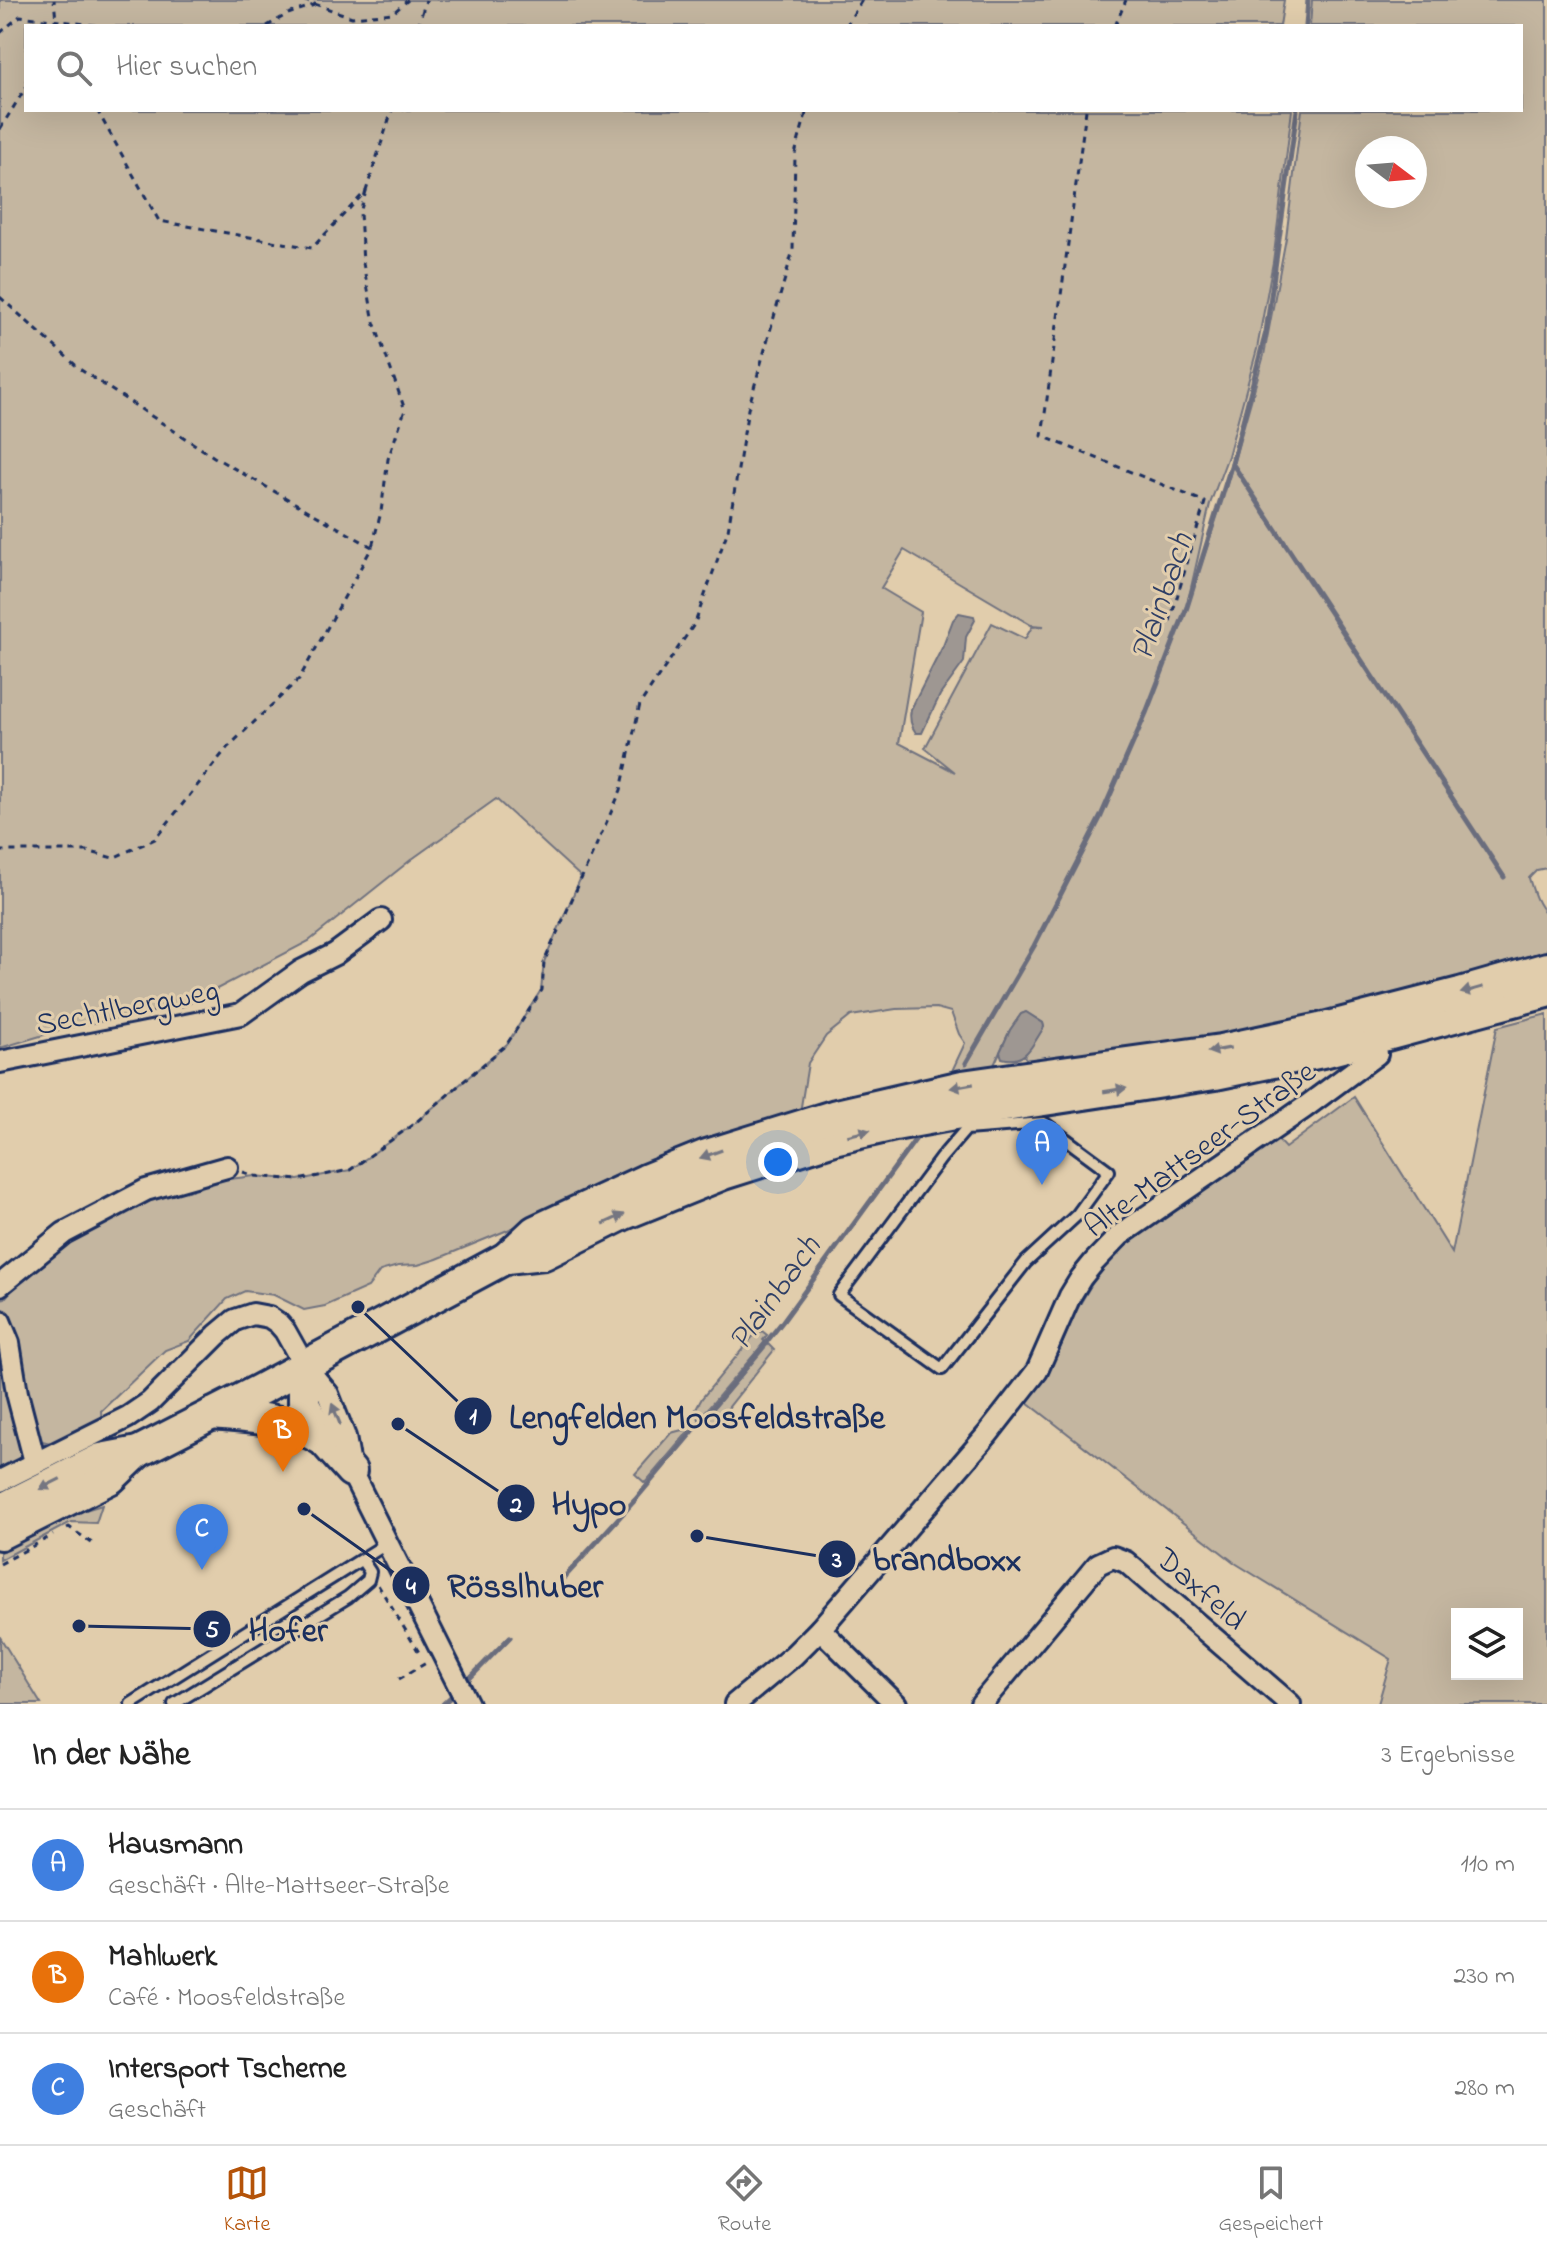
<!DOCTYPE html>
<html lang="de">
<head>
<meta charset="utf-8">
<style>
  :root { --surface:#fff; --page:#f6f6f6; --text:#222; --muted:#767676; --line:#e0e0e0; --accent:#b45309 }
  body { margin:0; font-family:"Indie Flower",sans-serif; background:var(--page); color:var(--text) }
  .controls { position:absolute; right:24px; bottom:24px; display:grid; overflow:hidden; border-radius:0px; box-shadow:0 8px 32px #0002 }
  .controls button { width:72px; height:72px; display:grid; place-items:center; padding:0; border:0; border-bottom:2px solid var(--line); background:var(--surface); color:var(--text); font:40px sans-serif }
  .compass { position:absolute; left:1355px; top:136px; width:72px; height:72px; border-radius:50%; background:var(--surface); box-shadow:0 8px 32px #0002; rotate:106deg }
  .you { position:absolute; left:778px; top:1162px; width:28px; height:28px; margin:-20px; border:6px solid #fff; border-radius:50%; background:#1a73e8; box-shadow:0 0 0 12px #1a73e833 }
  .badge { display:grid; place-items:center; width:52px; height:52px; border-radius:50%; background:var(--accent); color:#fff; font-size:26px; font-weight:700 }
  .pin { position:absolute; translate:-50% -66px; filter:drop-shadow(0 2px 4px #0008) }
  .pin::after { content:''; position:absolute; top:42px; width:28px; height:24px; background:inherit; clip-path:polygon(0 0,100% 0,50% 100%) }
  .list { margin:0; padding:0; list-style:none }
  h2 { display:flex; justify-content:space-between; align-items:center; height:104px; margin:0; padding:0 32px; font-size:34px }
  h2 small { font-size:26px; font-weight:400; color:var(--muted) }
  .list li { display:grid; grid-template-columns:52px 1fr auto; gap:24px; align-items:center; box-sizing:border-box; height:112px; padding:0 32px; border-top:2px solid var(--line) }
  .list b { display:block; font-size:30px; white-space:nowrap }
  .list p { margin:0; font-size:26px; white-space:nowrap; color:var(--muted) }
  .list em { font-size:26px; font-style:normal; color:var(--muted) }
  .icon { flex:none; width:44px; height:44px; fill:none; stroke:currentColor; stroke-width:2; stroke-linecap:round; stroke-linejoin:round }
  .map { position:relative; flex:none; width:1547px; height:1704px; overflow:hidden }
  .search { position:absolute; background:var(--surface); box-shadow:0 8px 32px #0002; left:24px; right:24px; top:24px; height:88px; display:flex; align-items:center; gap:20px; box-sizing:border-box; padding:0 28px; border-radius:0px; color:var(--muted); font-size:30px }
  .sheet { height:440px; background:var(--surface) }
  nav { display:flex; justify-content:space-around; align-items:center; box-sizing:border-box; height:112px; border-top:2px solid var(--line); background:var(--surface); font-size:22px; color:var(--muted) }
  nav a { display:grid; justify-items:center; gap:4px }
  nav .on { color:var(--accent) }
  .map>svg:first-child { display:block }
  .green { fill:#c4b6a0; stroke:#70727f; stroke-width:2; fill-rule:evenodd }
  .water { fill:#9e9792; stroke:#6a6d7d; stroke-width:2 }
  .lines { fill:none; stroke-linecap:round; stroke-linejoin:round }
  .stream { stroke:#6a6d7d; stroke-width:5 }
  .service-casing { stroke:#1b2f5e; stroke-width:16 }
  .minor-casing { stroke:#1b2f5e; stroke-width:26 }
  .primary-casing { stroke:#1b2f5e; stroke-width:36 }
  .path { stroke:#1b2f5e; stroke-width:3; stroke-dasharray:6 6; stroke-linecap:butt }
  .service { stroke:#e1cdac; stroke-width:10 }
  .minor { stroke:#e1cdac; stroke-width:20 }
  .primary { stroke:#e1cdac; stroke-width:30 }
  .oneway { fill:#747681 }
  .labels { text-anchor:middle; stroke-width:6; stroke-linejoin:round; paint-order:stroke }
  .street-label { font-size:32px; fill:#1b2f5e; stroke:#e1cdac }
  .water-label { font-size:34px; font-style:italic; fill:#2f3f66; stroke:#e1cdac }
  .leader { fill:none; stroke:#1b2f5e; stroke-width:3 }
  .callout-dot { fill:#1b2f5e; stroke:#e1cdac; stroke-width:3 }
  .mark-label { font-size:24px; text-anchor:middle; font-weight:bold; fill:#fff }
  .callout-label { font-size:34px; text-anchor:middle; font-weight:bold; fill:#1b2f5e; stroke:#e1cdac; stroke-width:6; stroke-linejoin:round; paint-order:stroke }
</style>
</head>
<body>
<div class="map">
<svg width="1547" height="1704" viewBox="0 0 1547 1704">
  <rect width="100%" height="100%" fill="#e1cdac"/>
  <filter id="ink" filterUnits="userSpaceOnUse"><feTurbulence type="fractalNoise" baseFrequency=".0125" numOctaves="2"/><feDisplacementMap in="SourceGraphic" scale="16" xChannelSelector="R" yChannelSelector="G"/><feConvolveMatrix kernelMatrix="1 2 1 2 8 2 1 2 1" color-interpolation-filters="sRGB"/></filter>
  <g filter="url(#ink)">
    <g class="green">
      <path d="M0,0H1284L1280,26H26V110H1292L1273,262L1257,349L1228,456L1210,504L1185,614L1223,499L1264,355L1286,238L1302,110H1521V26H1310L1312,0H1547V868L1537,870L1529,878C1533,891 1537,906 1547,914V957L1308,1020L1032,1066L1024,1056L1044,1027L1043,1023L1026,1012L1021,1014L1010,1030L994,1065L983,1070L951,1073L965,1043L959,1034L951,1012L936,1008L896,1009L851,1016L826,1036L808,1063L800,1113L581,1195L515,1227L437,1259L418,1265L398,1266L380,1271L368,1287L325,1306L304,1310L274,1295L245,1291L227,1299L189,1341L165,1350L101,1411L102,1421L55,1444L42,1441L37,1436L24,1465L0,1478V1299L5,1298L30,1269L60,1242L126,1205L187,1184L255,1176L298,1180L350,1170L415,1123L507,1044L541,990L544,962L581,877L496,799L412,859L309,941L184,1006L71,1027L0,1048ZM1367,148H1415V196H1367ZM904,550L1031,625L1044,626L1032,627L1025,639L992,623L925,748L955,772L899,743L921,612L881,588Z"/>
      <path d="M1547,1014V1704H1378L1391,1659L1235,1563L1027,1402L1059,1351L1076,1311L1094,1280L1116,1253L1276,1138L1285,1148L1354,1097L1452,1253L1497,1027ZM1457,1614H1517V1674H1457Z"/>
      <path d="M762,1331L767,1335L763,1340L765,1342L699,1419L695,1411L702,1398L755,1334Z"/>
      <path d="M768,1344L774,1350L724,1413C717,1420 712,1426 702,1422Z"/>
      <path d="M682,1430L689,1431L645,1483L635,1474L671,1433Z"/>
      <path d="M102,1505L96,1523L71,1522L0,1560V1552L75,1513Z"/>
      <path d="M0,1637L41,1704H0Z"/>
    </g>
    <g class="water">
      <path d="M959,613L974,616L975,620L966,637L964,662L940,695L922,733H916C910,725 909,718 911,709L943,646L953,620Z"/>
      <path d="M1026,1012L1043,1023L1044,1027C1033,1044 1026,1065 1002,1058L1000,1052L1010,1030L1021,1014Z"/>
    </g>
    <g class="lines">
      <g class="stream">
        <path d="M1306,26L1308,0"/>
        <path d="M1232,463L1504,877"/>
        <path d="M966,1063L1034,946L1101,816L1146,713L1187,607L1232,463L1266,332L1297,110"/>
        <path d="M561,1581L635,1500L741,1374L783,1321L920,1133"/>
        <path d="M464,1684L510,1637"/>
        <path d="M443,1704L457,1691"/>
      </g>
      <g class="service-casing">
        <g id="service">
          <path d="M1044,1123L1109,1171L1077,1215L1026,1262L942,1369L839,1295L941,1158L966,1129Z"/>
          <path d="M131,1704L386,1544"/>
          <path d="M174,1704L348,1597L368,1580L370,1572L362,1560"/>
        </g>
      </g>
      <g class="minor-casing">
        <g id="minor">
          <path d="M0,1062L241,1014L301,971L335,954L381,920"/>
          <path d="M0,1285L64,1233L146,1190L227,1167"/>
          <path d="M0,1321L9,1343L17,1393L35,1462"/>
          <path d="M0,1481L128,1417L150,1402L217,1335L235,1320L253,1314L269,1317L278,1323L285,1331L304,1365L328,1394L345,1437L351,1471L468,1704"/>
          <path d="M820,1629L896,1704"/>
          <path d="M735,1704L794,1655L820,1629L987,1435L1037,1371L1070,1296L1081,1278L1094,1262L1120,1235L1304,1108L1377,1054"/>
          <path d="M981,1704L1098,1564L1113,1557L1126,1562L1290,1704"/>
        </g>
      </g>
      <g class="primary-casing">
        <g id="primary">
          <path d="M506,1258L544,1254L624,1214L723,1174L834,1139L895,1125L972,1111L1215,1074L1327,1051L1547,992"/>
          <path d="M304,1365V1404L323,1440L351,1471"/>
          <path d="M212,1414C256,1418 283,1417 323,1440"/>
          <path d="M0,1510L101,1459L138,1452L259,1390L506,1258L535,1231L645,1180L707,1155L836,1115L962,1086L1221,1050L1320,1029L1460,993L1547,968"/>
          <path d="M0,1534L111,1478L138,1452"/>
        </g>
      </g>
      <g class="path">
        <path d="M303,0L352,17L393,13L408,0"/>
        <path d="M53,26L56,20L54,0"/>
        <path d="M267,26L288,14L314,5L318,0"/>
        <path d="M418,26L426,0"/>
        <path d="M846,26L862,0"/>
        <path d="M1115,26L1126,0"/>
        <path d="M0,33L20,16L101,26"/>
        <path d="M97,110L159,221L312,248L366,191L392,110"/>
        <path d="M1086,110L1042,436L1205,502L1170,621"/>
        <path d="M0,129L26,87"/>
        <path d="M366,191L360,213L363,263L374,322L405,410L388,459L381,512L372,547"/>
        <path d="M0,297L81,370L214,457L372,547L299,679L227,748L155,839L113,858L87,851H0"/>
        <path d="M243,1172L255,1176L298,1180L350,1170L415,1123L507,1044L542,990L544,962L621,790L640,704L695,623L728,530L748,409L793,250L795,154L807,110"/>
        <path d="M67,1528L69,1527L96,1546"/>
        <path d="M0,1564L53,1535"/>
        <path d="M378,1585L420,1654"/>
        <path d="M399,1679L426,1663"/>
      </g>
      <use href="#service" class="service"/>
      <use href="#minor" class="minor"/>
      <use href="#primary" class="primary"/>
    </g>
    <defs><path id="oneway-solid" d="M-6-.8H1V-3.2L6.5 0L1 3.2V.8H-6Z" transform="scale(2)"/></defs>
    <g class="oneway">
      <use href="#oneway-solid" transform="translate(1472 990) rotate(164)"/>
      <use href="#oneway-solid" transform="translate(1219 1050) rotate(170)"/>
      <use href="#oneway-solid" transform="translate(962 1086) rotate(170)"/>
      <use href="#oneway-solid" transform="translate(1115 1090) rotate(-9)"/>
      <use href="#oneway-solid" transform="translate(859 1133) rotate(-13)"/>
      <use href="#oneway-solid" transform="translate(711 1154) rotate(160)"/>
      <use href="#oneway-solid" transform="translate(614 1219) rotate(-25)"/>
      <use href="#oneway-solid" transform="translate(336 1414) rotate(-112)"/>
      <use href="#oneway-solid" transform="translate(50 1484) rotate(153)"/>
    </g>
  </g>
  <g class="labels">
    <g class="street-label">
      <text transform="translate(127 1006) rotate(-11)" y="11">Sechtlbergweg</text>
      <text transform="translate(1199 1148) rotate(-36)" y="11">Alte-Mattseer-Straße</text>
      <text transform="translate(1202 1588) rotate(41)" y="11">Daxfeld</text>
    </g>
    <g class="water-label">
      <text transform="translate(1160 596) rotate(-71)" y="12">Plainbach</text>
      <text transform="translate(773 1292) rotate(-54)" y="12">Plainbach</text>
    </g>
  </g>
  <path class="leader" d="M358 1307L473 1416M398 1424L516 1503M697 1536L837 1559M304 1509L411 1585M79 1626L212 1629"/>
  <g class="callout-dot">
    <circle cx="358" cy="1307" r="8"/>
    <circle cx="398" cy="1424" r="8"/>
    <circle cx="697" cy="1536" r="8"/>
    <circle cx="304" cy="1509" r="8"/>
    <circle cx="79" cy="1626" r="8"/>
    <circle cx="473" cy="1416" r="20"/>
    <circle cx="516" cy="1503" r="20"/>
    <circle cx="837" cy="1559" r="20"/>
    <circle cx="411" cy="1585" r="20"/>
    <circle cx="212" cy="1629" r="20"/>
  </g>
  <g class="mark-label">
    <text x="473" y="1424">1</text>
    <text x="516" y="1512">2</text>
    <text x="837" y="1567">3</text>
    <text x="411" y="1594">4</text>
    <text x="212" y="1637">5</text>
  </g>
  <g class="callout-label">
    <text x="697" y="1428">Lengfelden Moosfeldstraße</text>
    <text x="589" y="1515">Hypo</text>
    <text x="947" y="1570">brandboxx</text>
    <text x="525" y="1597">Rösslhuber</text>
    <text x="288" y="1641">Hofer</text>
  </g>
</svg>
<div class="controls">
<button><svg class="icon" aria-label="layers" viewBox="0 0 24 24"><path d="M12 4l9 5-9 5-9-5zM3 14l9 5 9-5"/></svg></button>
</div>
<svg class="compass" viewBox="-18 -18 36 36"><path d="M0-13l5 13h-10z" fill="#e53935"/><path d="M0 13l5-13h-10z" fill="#767676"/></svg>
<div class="you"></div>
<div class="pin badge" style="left:1042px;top:1185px;background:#3f7fe0">A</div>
<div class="pin badge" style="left:283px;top:1472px;background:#e8710a">B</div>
<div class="pin badge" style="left:202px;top:1570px;background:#3f7fe0">C</div>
<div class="search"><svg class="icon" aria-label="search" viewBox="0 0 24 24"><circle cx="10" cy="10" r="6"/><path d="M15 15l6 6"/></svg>Hier suchen</div>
</div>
<section class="sheet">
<h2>In der Nähe<small>3 Ergebnisse</small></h2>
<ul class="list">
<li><span class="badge" style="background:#3f7fe0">A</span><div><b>Hausmann</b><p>Geschäft · Alte-Mattseer-Straße</p></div><em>110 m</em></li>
<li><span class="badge" style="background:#e8710a">B</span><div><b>Mahlwerk</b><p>Café · Moosfeldstraße</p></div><em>230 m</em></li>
<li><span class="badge" style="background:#3f7fe0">C</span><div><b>Intersport Tscherne</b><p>Geschäft</p></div><em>280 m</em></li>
</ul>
</section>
<nav>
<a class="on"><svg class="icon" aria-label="map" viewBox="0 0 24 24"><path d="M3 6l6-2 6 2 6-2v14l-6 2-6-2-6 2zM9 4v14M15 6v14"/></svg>Karte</a>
<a><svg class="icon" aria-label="directions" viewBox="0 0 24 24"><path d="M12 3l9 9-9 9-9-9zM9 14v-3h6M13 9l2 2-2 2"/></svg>Route</a>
<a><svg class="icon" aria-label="saved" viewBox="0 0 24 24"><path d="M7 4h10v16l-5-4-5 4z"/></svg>Gespeichert</a>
</nav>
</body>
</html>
